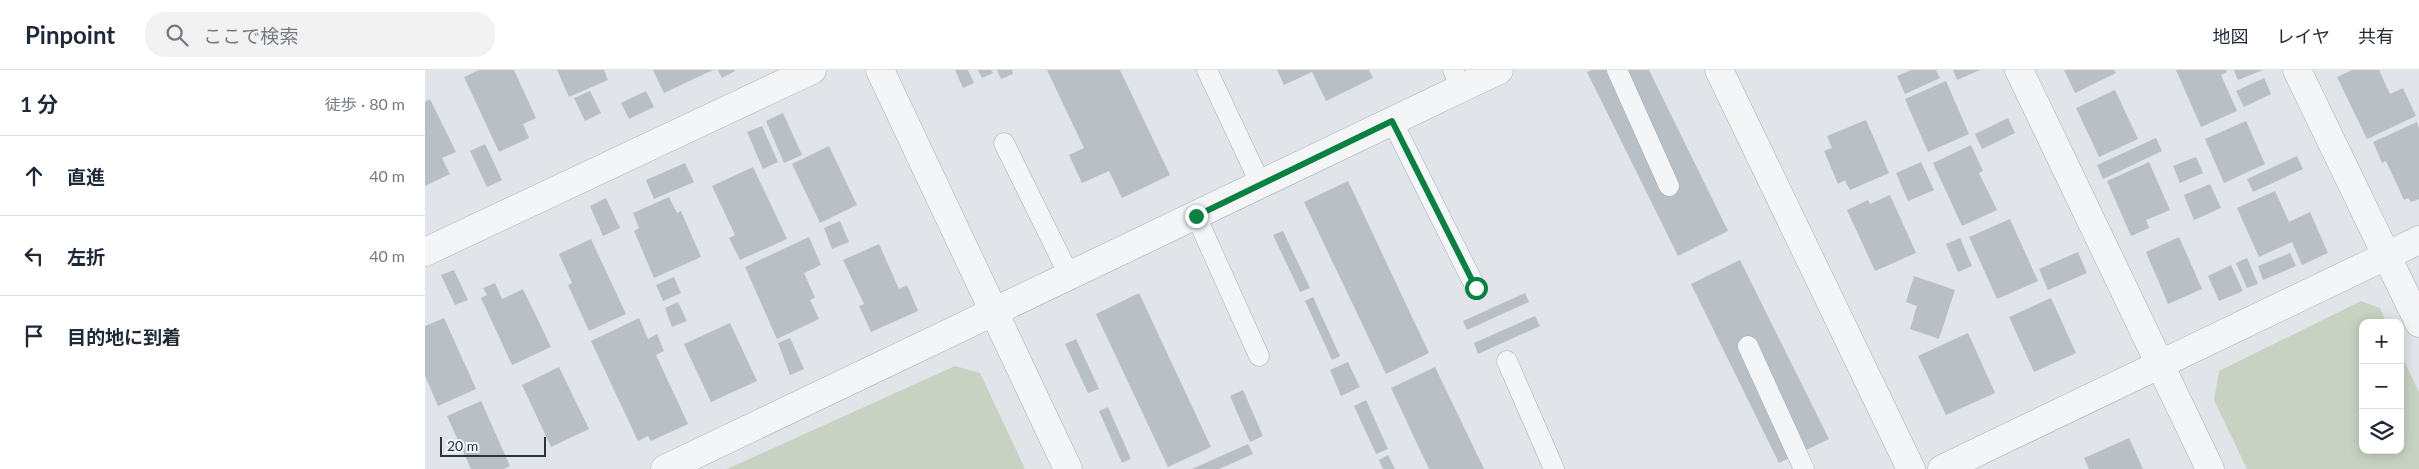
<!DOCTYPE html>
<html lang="ja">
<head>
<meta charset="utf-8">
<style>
  :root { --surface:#fff; --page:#f2f2f3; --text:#1f2937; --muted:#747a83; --line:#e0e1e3 }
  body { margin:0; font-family:Lato,"Noto Sans JP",sans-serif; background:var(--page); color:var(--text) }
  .controls { position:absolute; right:15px; bottom:15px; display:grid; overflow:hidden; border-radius:10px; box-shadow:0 2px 12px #0003 }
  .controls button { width:45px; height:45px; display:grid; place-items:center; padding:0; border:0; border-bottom:1px solid var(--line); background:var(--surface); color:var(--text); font:25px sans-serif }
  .scale { position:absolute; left:15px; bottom:12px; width:106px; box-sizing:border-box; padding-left:5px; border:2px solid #2a3540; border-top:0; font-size:14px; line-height:18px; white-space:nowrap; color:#2a3540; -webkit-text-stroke:4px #f0f4f6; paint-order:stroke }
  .stop { position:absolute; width:15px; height:15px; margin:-11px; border:4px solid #0b8043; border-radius:50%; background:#fff }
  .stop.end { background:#0b8043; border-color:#fff; box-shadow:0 1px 5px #0008 }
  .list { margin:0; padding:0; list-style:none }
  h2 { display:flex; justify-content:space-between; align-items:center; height:65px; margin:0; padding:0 20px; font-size:21px }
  h2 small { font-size:16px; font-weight:400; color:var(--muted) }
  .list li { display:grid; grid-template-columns:32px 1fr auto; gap:15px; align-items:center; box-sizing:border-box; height:80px; padding:0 20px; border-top:1px solid var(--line) }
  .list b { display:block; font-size:19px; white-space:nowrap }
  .list em { font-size:16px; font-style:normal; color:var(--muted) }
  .icon { flex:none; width:28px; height:28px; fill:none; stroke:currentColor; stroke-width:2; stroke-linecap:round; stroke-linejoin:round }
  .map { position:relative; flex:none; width:1994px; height:399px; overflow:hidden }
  header { display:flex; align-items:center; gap:30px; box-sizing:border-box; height:70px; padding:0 25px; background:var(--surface); border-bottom:1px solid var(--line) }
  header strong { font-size:24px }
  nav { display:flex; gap:28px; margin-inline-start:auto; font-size:18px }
  .search { width:350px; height:45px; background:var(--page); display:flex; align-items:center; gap:12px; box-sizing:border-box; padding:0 18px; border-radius:20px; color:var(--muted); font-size:19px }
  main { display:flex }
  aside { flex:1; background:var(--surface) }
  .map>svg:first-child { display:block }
  .green { fill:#c8d2c2 }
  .building { fill:#b8bfc5 }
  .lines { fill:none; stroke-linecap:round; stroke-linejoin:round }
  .lane-casing { stroke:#a6adb3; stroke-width:21 }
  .street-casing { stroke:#a6adb3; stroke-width:29 }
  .lane { stroke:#f3f5f7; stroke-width:20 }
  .street { stroke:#f3f5f7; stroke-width:28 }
  .route { stroke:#0b8043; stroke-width:6 }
</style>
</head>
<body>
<header>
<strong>Pinpoint</strong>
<div class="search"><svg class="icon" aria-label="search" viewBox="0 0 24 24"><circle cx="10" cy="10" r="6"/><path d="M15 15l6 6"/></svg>ここで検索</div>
<nav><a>地図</a><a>レイヤ</a><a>共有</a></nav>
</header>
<main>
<aside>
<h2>1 分<small>徒歩 · 80 m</small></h2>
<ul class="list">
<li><svg class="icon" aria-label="ahead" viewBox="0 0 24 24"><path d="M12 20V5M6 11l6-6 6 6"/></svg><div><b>直進</b></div><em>40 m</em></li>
<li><svg class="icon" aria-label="left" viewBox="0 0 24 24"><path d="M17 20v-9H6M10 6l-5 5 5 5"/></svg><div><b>左折</b></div><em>40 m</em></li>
<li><svg class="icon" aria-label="arrive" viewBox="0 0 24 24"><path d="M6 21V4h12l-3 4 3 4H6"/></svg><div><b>目的地に到着</b></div></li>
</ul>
</aside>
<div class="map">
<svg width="1994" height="399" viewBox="0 0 1994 399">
  <rect width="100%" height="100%" fill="#e1e5e9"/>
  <g class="green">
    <path d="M1936,231L1955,238L1961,253H1938V380H1975V282L1994,322V399H1822L1789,330L1794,301Z"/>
    <path d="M530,296L555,303L600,399H302Z"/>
  </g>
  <g class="building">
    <path d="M54,0H89L111,48L98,54L104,68L74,82L39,7Z"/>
    <path d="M132,0H179L183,10L144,27Z"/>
    <path d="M228,0H288L239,23Z"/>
    <path d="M293,0H309L310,1L297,8Z"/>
    <path d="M530,0H543L549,13L538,18Z"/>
    <path d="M553,0H566L568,3L557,8Z"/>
    <path d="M572,0H587L588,4L576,9Z"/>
    <path d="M622,0H695L745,105L697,128L684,101L657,113L644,85L659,78Z"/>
    <path d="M852,0H944L948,8L901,31L887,2L859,15Z"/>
    <path d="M1167,0H1224L1303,161L1253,186L1162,2Z"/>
    <path d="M1486,0H1511L1515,8L1480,24L1472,6Z"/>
    <path d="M1528,0H1555L1532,10Z"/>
    <path d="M1639,0H1689L1691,3L1650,23Z"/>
    <path d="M1751,0H1801L1802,2L1796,5L1812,41L1776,57Z"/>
    <path d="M1809,0H1838L1813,10Z"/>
    <path d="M1927,0H1954L1965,24L1978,18L1991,46L1942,69L1912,7Z"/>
    <path d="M1839,8L1846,24L1819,37L1811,21Z"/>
    <path d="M1521,11L1544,64L1503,82L1480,29Z"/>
    <path d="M1690,20L1713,69L1674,87L1651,38Z"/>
    <path d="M165,21L176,43L160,51L149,28Z"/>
    <path d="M221,21L229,37L204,49L196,33Z"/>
    <path d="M5,29L31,82L17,88L25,104L0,116V32Z"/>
    <path d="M358,43L377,85L359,93L341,51Z"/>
    <path d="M1583,48L1590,63L1557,79L1550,64Z"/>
    <path d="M1441,50L1464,103L1425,120L1420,110L1413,114L1399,81L1407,78L1402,66Z"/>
    <path d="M1821,51L1840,94L1799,113L1780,69Z"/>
    <path d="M1992,52L1994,58V129L1986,132L1983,128L1979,130L1961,91L1957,93L1948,72Z"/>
    <path d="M337,56L353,92L338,99L322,62Z"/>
    <path d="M1731,68L1737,81L1678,109L1672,95Z"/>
    <path d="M60,74L77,110L62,117L45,81Z"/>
    <path d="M1546,75L1558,101L1554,103L1572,140L1537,156L1508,93Z"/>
    <path d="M404,76L432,135L395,153L367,94Z"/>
    <path d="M1872,86L1878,99L1828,122L1822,109Z"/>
    <path d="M1771,87L1778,103L1755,113L1748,96Z"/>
    <path d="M1496,92L1509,120L1483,131L1471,103Z"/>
    <path d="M1724,92L1745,140L1721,150L1724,158L1706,166L1682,111Z"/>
    <path d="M260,93L269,112L229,129L221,110Z"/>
    <path d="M328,97L362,169L315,190L304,168L310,165L287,116Z"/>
    <path d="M923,111L1004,283L961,304L879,132Z"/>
    <path d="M1785,114L1796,138L1769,150L1759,125Z"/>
    <path d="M1850,121L1864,152L1885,142L1903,183L1877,195L1867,172L1834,187L1812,138Z"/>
    <path d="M1465,125L1491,183L1450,201L1422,140L1443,130L1445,134Z"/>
    <path d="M244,127L252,143L256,141L276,187L229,208L209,161L214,158L208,143Z"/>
    <path d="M181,128L195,158L178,166L165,136Z"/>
    <path d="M1585,149L1613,211L1572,229L1544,167Z"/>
    <path d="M415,151L424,172L407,179L399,158Z"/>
    <path d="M858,161L885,218L875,222L848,165Z"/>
    <path d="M384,167L396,195L379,203L390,228L385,230L394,249L352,269L320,197Z"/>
    <path d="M1754,167L1777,219L1743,234L1721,182Z"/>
    <path d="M1535,168L1547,196L1533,202L1521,174Z"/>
    <path d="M166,169L201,244L164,261L143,215L147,213L134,184Z"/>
    <path d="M454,174L474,219L482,215L493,241L446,262L434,236L439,234L418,190Z"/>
    <path d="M1653,182L1662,203L1623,220L1614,199Z"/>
    <path d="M1865,183L1871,196L1838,210L1833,196Z"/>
    <path d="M1822,188L1833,214L1822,218L1811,193Z"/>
    <path d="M1315,190L1404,369L1354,393L1266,214Z"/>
    <path d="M1806,195L1818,221L1794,231L1783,206Z"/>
    <path d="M29,200L43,230L30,235L16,205Z"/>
    <path d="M1489,206L1530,220L1514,269L1485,259L1492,236L1481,232Z"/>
    <path d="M249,207L256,223L238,231L231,215Z"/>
    <path d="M70,213L77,229L98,219L126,277L87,295L56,228L62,225L58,218Z"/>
    <path d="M714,223L786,377L743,397L671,244Z"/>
    <path d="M1100,223L1104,232L1042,260L1038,251Z"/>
    <path d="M888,227L915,286L907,290L880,231Z"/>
    <path d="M1626,228L1651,283L1609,302L1584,247Z"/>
    <path d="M253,232L262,251L247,257L240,238Z"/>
    <path d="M1110,246L1115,256L1053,284L1049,273Z"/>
    <path d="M19,248L51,319L13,336L0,306V256Z"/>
    <path d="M214,248L223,269L232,264L239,281L231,285L263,354L226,371L223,366L213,371L166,271Z"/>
    <path d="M305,253L332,311L286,332L259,274Z"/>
    <path d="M1543,263L1570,323L1521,345L1493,286Z"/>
    <path d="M365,268L379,299L365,305L353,273Z"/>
    <path d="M651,269L674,319L663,323L640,274Z"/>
    <path d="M923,292L935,317L916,326L905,300Z"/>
    <path d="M134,297L164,359L126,377L97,315Z"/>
    <path d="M1010,297L1059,399H1004L966,318Z"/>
    <path d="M818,320L838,366L825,372L805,326Z"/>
    <path d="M941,330L963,379L951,384L929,336Z"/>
    <path d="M56,331L85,396L79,399H46L22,346Z"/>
    <path d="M683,337L706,389L697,393L674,341Z"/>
    <path d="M1704,368L1718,399H1664L1659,388Z"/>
    <path d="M823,374L828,384L794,399H767Z"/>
    <path d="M963,385L970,399H958L954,390Z"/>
  </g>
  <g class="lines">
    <g class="lane-casing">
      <g id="lane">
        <path d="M782,0L836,115"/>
        <path d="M1028,0L1036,18"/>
        <path d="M1192,0L1244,116"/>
        <path d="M967,51L1051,218"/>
        <path d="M579,73L645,207"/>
        <path d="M771,146L834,286"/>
        <path d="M1323,276L1379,399"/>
        <path d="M1082,291L1129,399"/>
      </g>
    </g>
    <g class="street-casing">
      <g id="street">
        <path d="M455,0L643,399"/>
        <path d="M1294,0L1486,399"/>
        <path d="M1594,0L1785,399"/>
        <path d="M1872,0L1994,253"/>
        <path d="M0,182L387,0"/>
        <path d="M240,399L1074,0"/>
        <path d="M1517,399L1994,170"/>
      </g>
    </g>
    <use href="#lane" class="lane"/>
    <use href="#street" class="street"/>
  </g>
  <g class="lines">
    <path class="route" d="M771,146L967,51L1051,218"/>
  </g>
</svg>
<div class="controls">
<button>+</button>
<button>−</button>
<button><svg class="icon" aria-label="layers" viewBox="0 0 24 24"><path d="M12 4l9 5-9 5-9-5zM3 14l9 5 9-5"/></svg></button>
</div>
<div class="scale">20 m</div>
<div class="stop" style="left:1051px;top:218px"></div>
<div class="stop end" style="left:771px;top:146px"></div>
</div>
</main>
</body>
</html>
